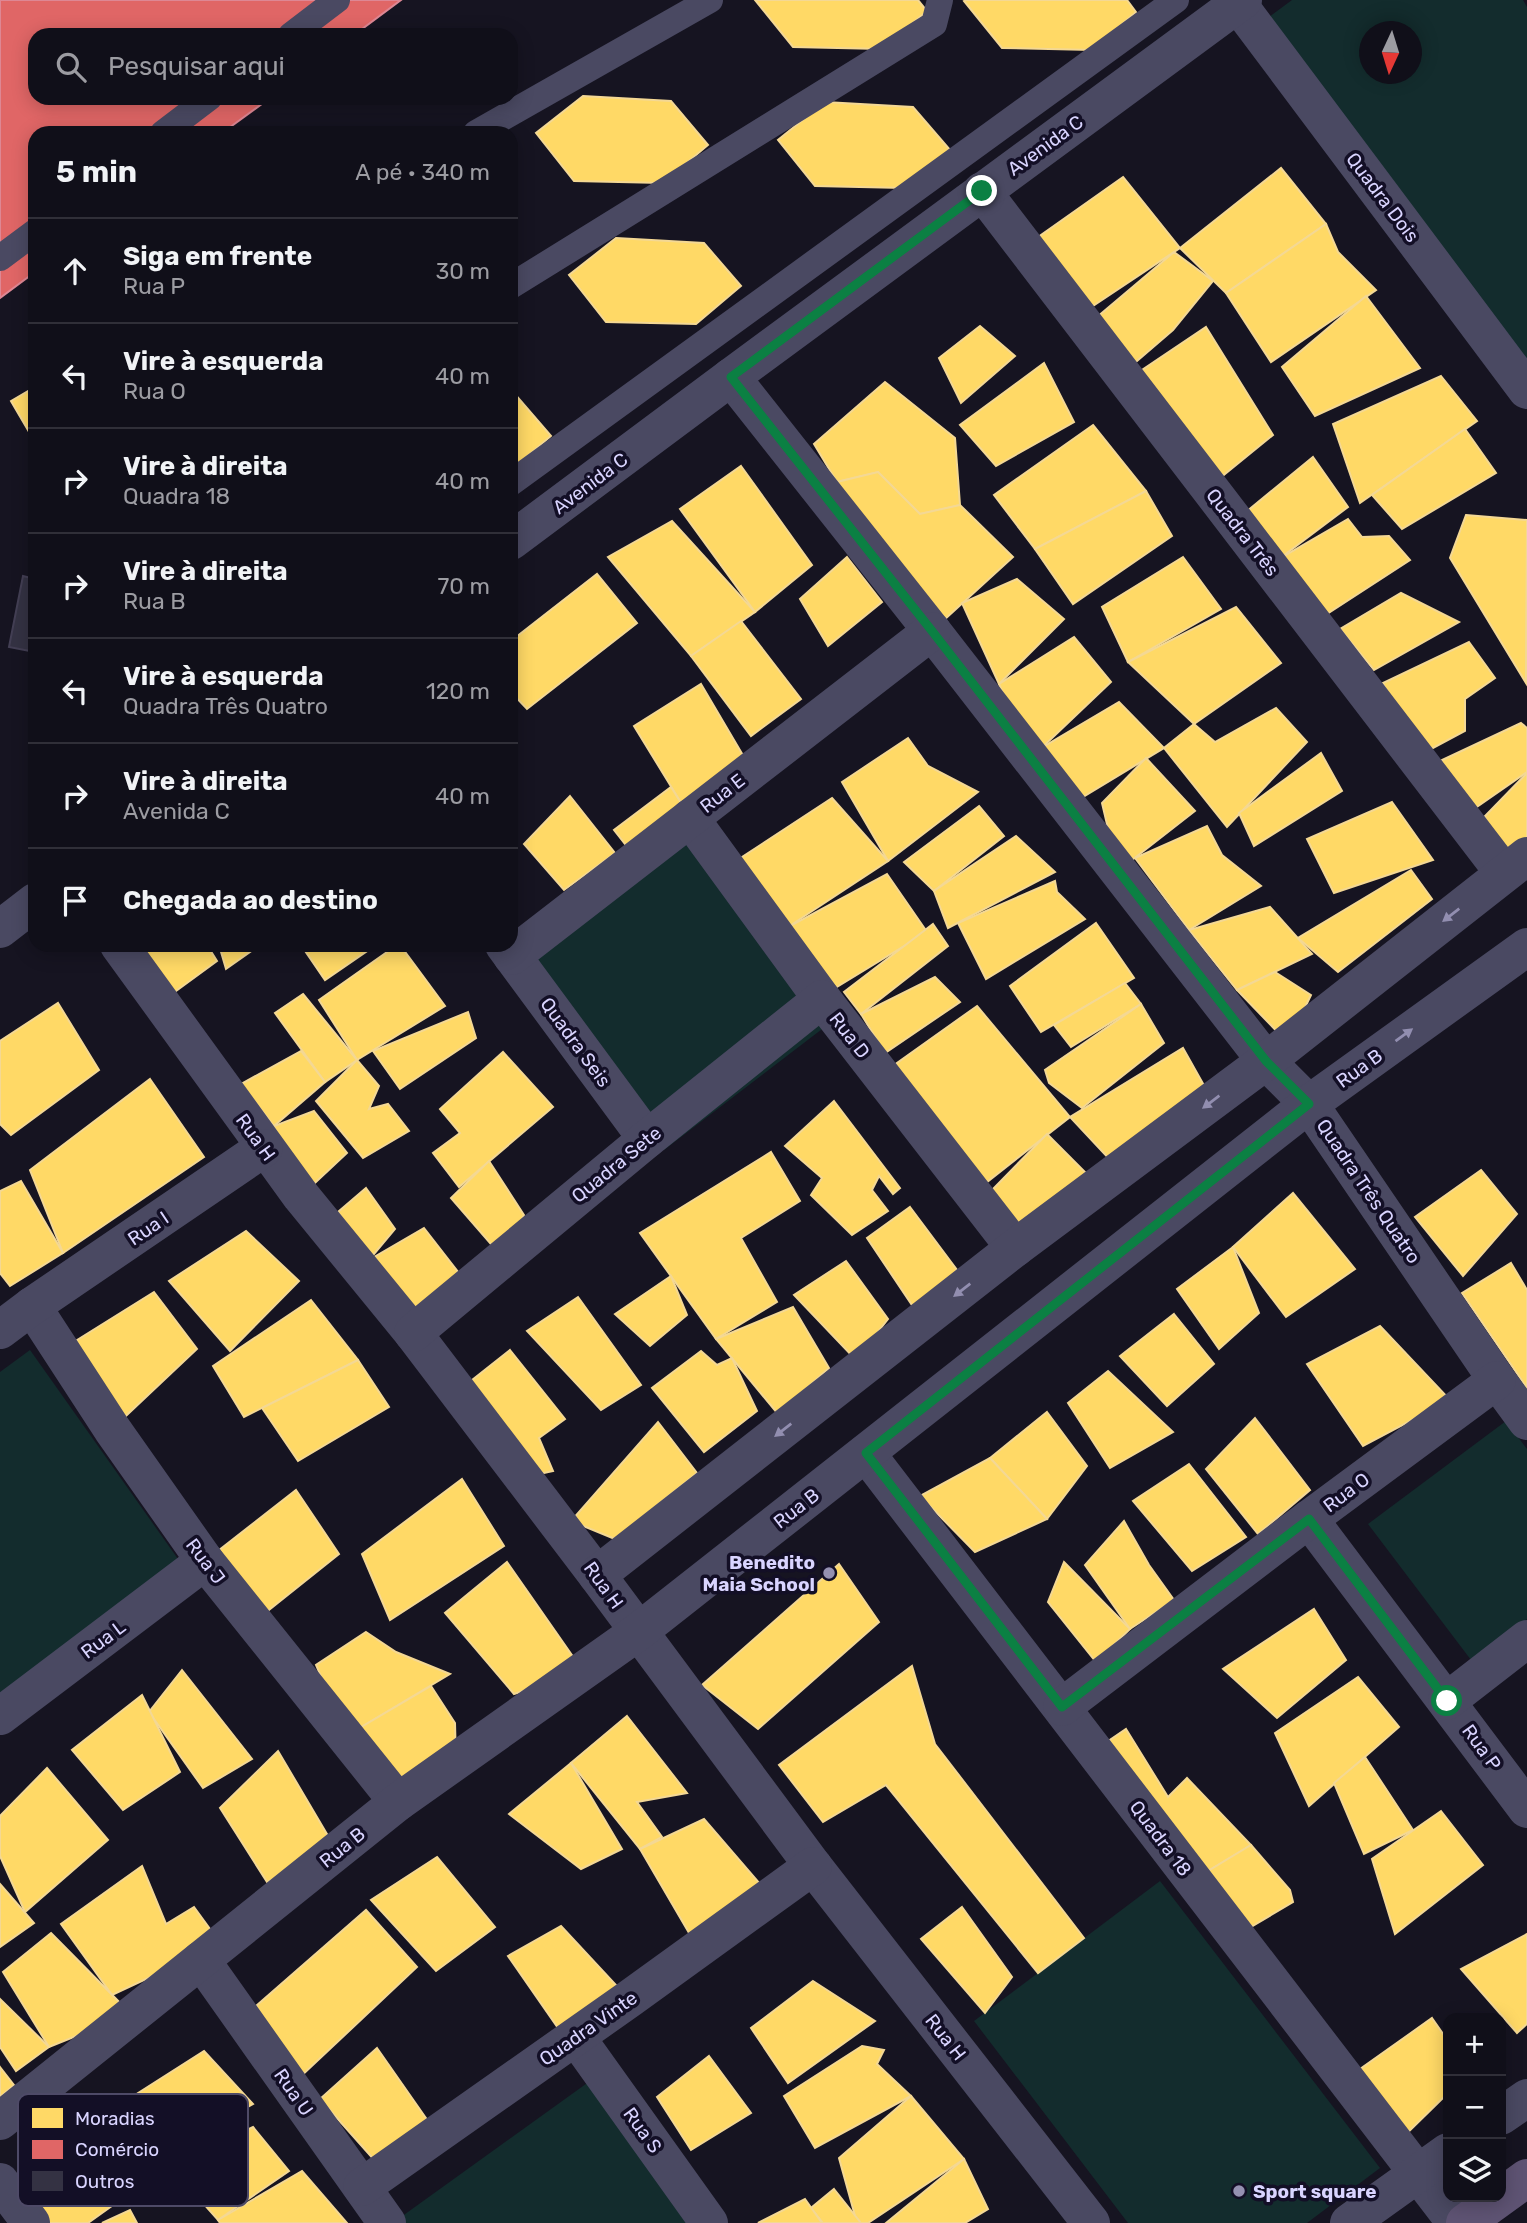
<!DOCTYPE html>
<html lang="pt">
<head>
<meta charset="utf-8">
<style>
  :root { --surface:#100f19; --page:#191822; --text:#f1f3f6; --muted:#9c9ca2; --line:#302f38 }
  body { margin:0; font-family:Rubik,sans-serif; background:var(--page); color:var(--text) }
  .controls { position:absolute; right:21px; bottom:21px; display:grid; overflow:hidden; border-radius:14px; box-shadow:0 4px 18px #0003 }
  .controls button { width:63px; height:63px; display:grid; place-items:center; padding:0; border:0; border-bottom:2px solid var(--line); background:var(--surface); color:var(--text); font:35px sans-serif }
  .compass { position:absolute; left:1359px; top:21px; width:63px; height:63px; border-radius:50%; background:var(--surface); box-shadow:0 4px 18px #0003; rotate:184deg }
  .stop { position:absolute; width:21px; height:21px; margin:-16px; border:5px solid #0b8043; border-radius:50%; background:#fff }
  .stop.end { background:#0b8043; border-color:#fff; box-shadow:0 2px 7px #0008 }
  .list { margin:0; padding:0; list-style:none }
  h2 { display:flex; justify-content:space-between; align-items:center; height:91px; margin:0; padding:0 28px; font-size:30px }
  h2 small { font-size:23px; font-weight:400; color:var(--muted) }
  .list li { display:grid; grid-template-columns:46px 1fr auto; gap:21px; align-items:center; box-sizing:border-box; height:105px; padding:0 28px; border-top:2px solid var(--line) }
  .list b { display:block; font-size:26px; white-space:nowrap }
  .list p { margin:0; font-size:23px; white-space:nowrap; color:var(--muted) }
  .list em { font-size:23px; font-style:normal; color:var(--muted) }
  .icon { flex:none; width:38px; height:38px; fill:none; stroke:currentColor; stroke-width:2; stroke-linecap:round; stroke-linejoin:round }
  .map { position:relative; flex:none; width:1527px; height:2223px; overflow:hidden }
  .search { position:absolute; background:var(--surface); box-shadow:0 4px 18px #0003; left:28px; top:28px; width:490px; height:77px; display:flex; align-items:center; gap:18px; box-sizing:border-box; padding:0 24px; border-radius:21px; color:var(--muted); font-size:26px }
  .panel { position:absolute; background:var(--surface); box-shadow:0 4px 18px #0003; left:28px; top:126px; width:490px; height:826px; border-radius:21px }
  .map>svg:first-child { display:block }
  .green { fill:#132c2d; fill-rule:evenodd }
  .homes { fill:#ffd966; stroke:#f4d894; stroke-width:2 }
  .shops { fill:#e06666; stroke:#de8794; stroke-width:2 }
  .building { fill:#343243; stroke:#433f54; stroke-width:2 }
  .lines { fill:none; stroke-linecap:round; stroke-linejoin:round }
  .lane { stroke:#4a4962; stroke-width:26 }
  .street { stroke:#4a4962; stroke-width:38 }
  .primary { stroke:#5e5373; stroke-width:38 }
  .oneway { fill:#928eb0 }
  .route { stroke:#0b8043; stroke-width:9 }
  .poi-dot { fill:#9591b1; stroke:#130f26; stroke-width:2.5 }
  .labels { text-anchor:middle; stroke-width:7; stroke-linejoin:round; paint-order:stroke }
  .street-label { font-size:19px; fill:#d9d4ff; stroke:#130f26 }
  .poi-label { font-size:19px; font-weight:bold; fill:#d9d4ff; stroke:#130f26; text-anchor:end }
  .key { fill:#130f26; stroke:#4e4a67; stroke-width:2 }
  .key-label { font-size:19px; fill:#d9d4ff }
</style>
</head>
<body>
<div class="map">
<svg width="1527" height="2223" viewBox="0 0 1527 2223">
  <rect width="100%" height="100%" fill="#161421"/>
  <g class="green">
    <path d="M1292,0H1523L1527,7V385L1258,25ZM1370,32H1412V74H1370Z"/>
    <path d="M702,823L847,1010L664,1150L518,964Z"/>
    <path d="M30,1350L178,1559L0,1695V1372Z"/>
    <path d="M1506,1421L1527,1449V1619L1471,1660L1368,1524Z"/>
    <path d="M1160,1881L1380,2168L1307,2223H1128L974,2021Z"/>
    <path d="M590,2081L694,2223H405L401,2217Z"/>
  </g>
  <g class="homes">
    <path d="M755,0H918L927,11L882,49L793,47Z"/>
    <path d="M966,0H1127L1136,12L1092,50L1002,48L964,1Z"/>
    <path d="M583,96L671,101L708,145L663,183L574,181L536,133Z"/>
    <path d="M825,102L913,107L950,150L904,188L815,186L778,140Z"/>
    <path d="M1281,168L1326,224L1226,293L1180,248Z"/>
    <path d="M1123,177L1180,248L1090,308L1034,240Z"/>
    <path d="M1326,224L1338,252L1376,290L1271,362L1226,293Z"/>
    <path d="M616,238L704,243L741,286L696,324L606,322L569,275Z"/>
    <path d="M1174,252L1213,281L1173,330L1130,367L1096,318Z"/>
    <path d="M1366,296L1420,368L1315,416L1282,367Z"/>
    <path d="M980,326L1015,356L961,403L939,358Z"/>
    <path d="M1206,327L1273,435L1220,478L1136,374Z"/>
    <path d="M1044,363L1074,422L996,466L960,425Z"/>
    <path d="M1441,376L1477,421L1360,503L1333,424Z"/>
    <path d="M885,382L955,438L960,505L920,514L878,472L837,482L814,444Z"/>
    <path d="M35,387V442L11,401Z"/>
    <path d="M511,393H514L551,436L511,470Z"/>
    <path d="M1093,425L1146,491L1035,549L994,495Z"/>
    <path d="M1465,429L1496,473L1402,529L1372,495Z"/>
    <path d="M1313,457L1348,507L1279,559L1235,521Z"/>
    <path d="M741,466L812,565L755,612L680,509Z"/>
    <path d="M878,472L920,514L960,505L1013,557L932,631L837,482Z"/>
    <path d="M1146,491L1172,536L1073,604L1035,549Z"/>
    <path d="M1466,515L1527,520L1526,683L1450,558Z"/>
    <path d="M1348,519L1362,537L1389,536L1410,560L1313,623L1279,559Z"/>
    <path d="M672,521L755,612L691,656L608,557Z"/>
    <path d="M847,557L882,602L828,646L800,599Z"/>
    <path d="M1183,557L1221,609L1128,662L1102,607Z"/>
    <path d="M597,574L637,623L527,709L511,692V641Z"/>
    <path d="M1017,579L1064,619L999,684L962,603Z"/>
    <path d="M1401,593L1459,622L1374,670L1340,629Z"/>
    <path d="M1236,607L1281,663L1194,724L1128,662Z"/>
    <path d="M741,621L801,699L751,736L691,656Z"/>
    <path d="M1074,637L1111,682L1030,759L999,684Z"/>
    <path d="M1469,642L1495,678L1465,699V731L1416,757L1383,683Z"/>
    <path d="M701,684L744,757L683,806L634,726Z"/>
    <path d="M1119,702L1164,748L1068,806L1043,747Z"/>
    <path d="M1276,708L1307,742L1227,827L1164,748L1194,724L1215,742Z"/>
    <path d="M1521,723L1527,728V772L1474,809L1438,762Z"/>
    <path d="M908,738L928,766L978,792L888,861L842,782Z"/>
    <path d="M1321,753L1342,791L1254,846L1239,813Z"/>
    <path d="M1146,758L1195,811L1118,871L1102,803Z"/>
    <path d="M1527,773V837L1493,858L1485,816Z"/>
    <path d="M671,787L683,806L629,849L614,830Z"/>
    <path d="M570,796L615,853L564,890L524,844Z"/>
    <path d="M832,798L888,861L788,927L739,859Z"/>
    <path d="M1392,802L1433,860L1334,893L1307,839Z"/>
    <path d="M979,806L1004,836L934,891L904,862Z"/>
    <path d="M1207,826L1222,855L1261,886L1189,930L1135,858Z"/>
    <path d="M1016,836L1055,872L948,928L934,891Z"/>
    <path d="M1411,870L1432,899L1338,972L1298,938Z"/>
    <path d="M887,874L927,932L832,990L788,927Z"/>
    <path d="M1055,881L1057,892L1085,919L986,979L958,923Z"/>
    <path d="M1270,907L1312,954L1237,990L1189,930Z"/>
    <path d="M1096,923L1134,978L1041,1032L1010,986Z"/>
    <path d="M933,924L948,946L861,1014L844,992Z"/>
    <path d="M129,945H207L217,961L172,994Z"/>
    <path d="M219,945H260L226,969Z"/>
    <path d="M301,945H376L325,980Z"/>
    <path d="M397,945H400L445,1006L357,1060L319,1000Z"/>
    <path d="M1275,972L1311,995L1288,1043L1237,990Z"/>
    <path d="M935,977L960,1002L885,1053L861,1014Z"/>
    <path d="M1125,983L1141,1004L1071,1047L1054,1025Z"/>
    <path d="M303,994L357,1060L325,1082L275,1013Z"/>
    <path d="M58,1003L99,1070L11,1135L0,1124V1041Z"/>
    <path d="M1141,1004L1164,1043L1082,1108L1049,1083L1045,1070Z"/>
    <path d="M977,1006L1070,1117L982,1186L890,1068Z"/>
    <path d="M468,1012L476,1038L400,1089L373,1051Z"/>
    <path d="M1183,1048L1206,1089L1112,1162L1070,1117Z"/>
    <path d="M301,1051L325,1082L274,1126L241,1084Z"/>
    <path d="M503,1052L553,1107L459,1187L433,1153L460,1133L440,1109Z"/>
    <path d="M357,1060L379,1086L369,1109L388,1104L409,1131L363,1158L316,1101Z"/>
    <path d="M150,1079L204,1157L63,1253L30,1170Z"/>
    <path d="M834,1101L900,1188L893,1194L879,1176L872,1190L888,1211L852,1235L811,1195L822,1178L785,1146Z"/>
    <path d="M314,1111L347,1153L301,1196L274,1126Z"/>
    <path d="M1047,1134L1092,1179L1015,1232L989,1193Z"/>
    <path d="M771,1152L800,1201L741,1238L777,1302L716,1339L640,1233Z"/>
    <path d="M489,1161L524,1215L503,1258L451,1198Z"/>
    <path d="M1481,1170L1517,1214L1463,1276L1415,1217Z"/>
    <path d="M21,1181L63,1253L10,1286L0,1273V1191Z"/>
    <path d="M366,1188L395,1229L369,1260L338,1212Z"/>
    <path d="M1293,1193L1355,1269L1286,1317L1233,1247Z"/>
    <path d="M910,1207L957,1270L918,1314L867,1238Z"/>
    <path d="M424,1228L469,1286L413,1314L369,1260Z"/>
    <path d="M246,1231L299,1281L230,1351L169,1281Z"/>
    <path d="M1233,1247L1259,1313L1219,1349L1177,1289Z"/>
    <path d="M846,1261L888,1319L856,1360L794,1295Z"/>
    <path d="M1511,1263L1527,1290V1388L1462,1293Z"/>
    <path d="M671,1276L687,1315L650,1346L615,1314Z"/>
    <path d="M154,1292L197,1349L112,1429L69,1345Z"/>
    <path d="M578,1297L641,1385L601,1410L527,1331Z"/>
    <path d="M311,1300L358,1360L244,1417L213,1366Z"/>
    <path d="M793,1307L829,1368L778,1414L716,1339Z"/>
    <path d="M1174,1314L1214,1364L1167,1406L1120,1356Z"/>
    <path d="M1380,1326L1450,1400L1363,1446L1307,1364Z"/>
    <path d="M510,1350L565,1419L539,1438L553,1471L535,1475L458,1391Z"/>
    <path d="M701,1351L717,1365L732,1358L757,1411L704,1452L652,1388Z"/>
    <path d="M358,1360L389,1407L298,1461L262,1408Z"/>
    <path d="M1108,1371L1173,1432L1110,1468L1068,1403Z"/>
    <path d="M1047,1412L1087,1466L1047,1519L990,1458Z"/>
    <path d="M1255,1418L1310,1490L1258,1534L1206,1469Z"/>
    <path d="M658,1422L697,1473L615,1539L571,1521Z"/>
    <path d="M990,1458L1047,1519L975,1552L920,1496Z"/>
    <path d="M1189,1464L1246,1537L1192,1571L1133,1501Z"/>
    <path d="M462,1479L504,1546L390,1620L362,1554Z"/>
    <path d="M296,1490L339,1554L264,1614L205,1561Z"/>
    <path d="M1124,1521L1149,1565L1174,1600L1130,1629L1085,1565Z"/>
    <path d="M507,1562L583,1671L514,1694L445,1613Z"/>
    <path d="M1064,1562L1130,1629L1096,1662L1048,1602Z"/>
    <path d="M839,1564L879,1622L758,1729L702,1685Z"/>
    <path d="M1314,1609L1346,1660L1277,1718L1223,1669Z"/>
    <path d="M366,1632L396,1652L450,1674L346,1736L316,1665Z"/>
    <path d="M912,1666L935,1744L1084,1938L1038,1973L886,1785L823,1822L779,1765Z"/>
    <path d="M182,1670L252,1759L203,1788L149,1712Z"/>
    <path d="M1358,1677L1399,1727L1309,1806L1275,1733Z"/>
    <path d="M431,1686L455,1723L456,1761L387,1788L346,1736Z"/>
    <path d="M142,1695L180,1772L123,1810L72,1750Z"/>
    <path d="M627,1716L687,1793L637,1802L662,1837L640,1849L571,1763Z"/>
    <path d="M1126,1729L1168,1797L1187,1778L1251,1845L1208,1871L1104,1744Z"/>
    <path d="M278,1751L337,1851L267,1882L220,1808Z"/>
    <path d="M1365,1757L1413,1830L1364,1854L1334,1783Z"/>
    <path d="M571,1763L622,1849L581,1869L509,1814Z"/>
    <path d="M47,1768L108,1840L25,1912L0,1856V1816Z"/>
    <path d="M1441,1811L1483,1865L1395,1934L1372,1859Z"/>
    <path d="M704,1819L761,1885L692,1938L640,1849Z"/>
    <path d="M1251,1845L1290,1890L1293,1902L1251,1927L1208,1871Z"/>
    <path d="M437,1857L495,1927L436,1971L371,1900Z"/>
    <path d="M142,1866L166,1924L194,1907L221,1944L112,1995L61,1924Z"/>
    <path d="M0,1884L34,1923L0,1947Z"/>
    <path d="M962,1907L1012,1977L985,2013L921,1939Z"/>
    <path d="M366,1910L417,1967L297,2080L256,2006Z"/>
    <path d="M561,1926L629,1999L558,2028L508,1956Z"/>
    <path d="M51,1933L131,2014L49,2047L3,1972Z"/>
    <path d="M1527,1934V2024L1517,2033L1461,1969Z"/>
    <path d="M813,1981L875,2021L788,2083L751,2028Z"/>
    <path d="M0,1999L49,2047L16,2071L0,2047Z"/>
    <path d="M1432,2018L1448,2041V2093L1396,2144L1346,2079Z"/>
    <path d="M862,2046L884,2050L877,2064L911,2096L815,2148L784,2096Z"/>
    <path d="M377,2048L428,2121L377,2163L320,2099Z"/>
    <path d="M204,2051L253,2104L135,2170L102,2116Z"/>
    <path d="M709,2056L751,2113L691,2150L657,2097Z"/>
    <path d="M0,2067L14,2085L0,2097Z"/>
    <path d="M911,2096L964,2159L868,2223H857L839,2158Z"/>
    <path d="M253,2127L289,2171L218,2220L170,2166Z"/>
    <path d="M94,2153L123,2198L88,2223H46L30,2205Z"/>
    <path d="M964,2159L988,2209L965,2223H886Z"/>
    <path d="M302,2171L347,2223H220L218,2220Z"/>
    <path d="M834,2189L861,2223H823L811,2208Z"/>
    <path d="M805,2199L822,2223H758Z"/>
    <path d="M130,2210L137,2223H102Z"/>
  </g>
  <path class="shops" d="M0,0H401L354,35H35V98H270L222,133H35V272L0,298Z"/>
  <path class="building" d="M23,576L35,579V652L9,647Z"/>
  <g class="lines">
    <g class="lane">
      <path d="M291,35L337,0"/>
      <path d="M163,133L209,98"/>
      <path d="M476,133L710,0"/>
      <path d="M0,258L35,232"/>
      <path d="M511,286L934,24L940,0"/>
      <path d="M511,483L1176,0"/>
    </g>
    <g class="street">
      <path d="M1238,4L1527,390"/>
      <path d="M982,191L1504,873"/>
      <path d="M731,377L932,631L1266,1061L1309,1104L1497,1380L1527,1421"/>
      <path d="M511,541L731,377L1243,0"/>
      <path d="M690,818L822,999L1015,1248"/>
      <path d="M0,929L35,902"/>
      <path d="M119,945L301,1196L413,1333L597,1575L813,1866L1091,2223"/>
      <path d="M504,945L647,1139"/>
      <path d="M512,956L932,631"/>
      <path d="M32,1306L112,1429L205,1561L398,1802"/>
      <path d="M0,1330L32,1306L264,1148"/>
      <path d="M413,1333L647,1139L822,999"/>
      <path d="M866,1453L1456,2223"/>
      <path d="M1309,1519L1527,1809"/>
      <path d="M597,1575L1015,1248L1266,1061L1527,856"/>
      <path d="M1447,1701L1527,1639"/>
      <path d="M1062,1707L1309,1519L1497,1380"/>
      <path d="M0,1716L205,1561"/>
      <path d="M201,1960L387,2223"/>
      <path d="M576,2037L709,2223"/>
      <path d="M1501,2116L1527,2098"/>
      <path d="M0,2121L398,1802L638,1632L1309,1104L1527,947"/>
      <path d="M0,2182L31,2223"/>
      <path d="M362,2187L629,1999L813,1866"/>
      <path d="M1349,2223L1448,2152"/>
    </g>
    <path class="primary" d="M1465,2223L1527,2178"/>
  </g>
  <defs><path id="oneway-solid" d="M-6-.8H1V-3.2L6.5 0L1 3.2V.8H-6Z" transform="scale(1.75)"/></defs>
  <g class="oneway">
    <use href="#oneway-solid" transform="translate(1451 915) rotate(142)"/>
    <use href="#oneway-solid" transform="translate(1404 1035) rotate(-36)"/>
    <use href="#oneway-solid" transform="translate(1211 1102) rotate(143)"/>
    <use href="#oneway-solid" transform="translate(962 1290) rotate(142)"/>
    <use href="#oneway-solid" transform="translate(783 1430) rotate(142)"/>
  </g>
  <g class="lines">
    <path class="route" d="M982,191L731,377L932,631L1266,1061L1309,1104L866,1453L1062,1707L1309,1519L1447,1701"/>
  </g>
  <g class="poi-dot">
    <circle cx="829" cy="1573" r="7"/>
    <circle cx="1239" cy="2191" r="7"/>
  </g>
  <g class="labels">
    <g class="street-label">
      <text transform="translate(1045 145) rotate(-36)" y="7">Avenida C</text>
      <text transform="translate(1383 197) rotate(53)" y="7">Quadra Dois</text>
      <text transform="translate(590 483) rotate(-37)" y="7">Avenida C</text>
      <text transform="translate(1243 532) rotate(52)" y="7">Quadra Três</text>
      <text transform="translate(722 793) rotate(-38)" y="7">Rua E</text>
      <text transform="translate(850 1035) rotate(52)" y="7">Rua D</text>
      <text transform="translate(576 1042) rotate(54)" y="7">Quadra Seis</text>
      <text transform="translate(1359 1068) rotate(-36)" y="7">Rua B</text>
      <text transform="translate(256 1137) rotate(54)" y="7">Rua H</text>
      <text transform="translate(616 1164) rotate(-39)" y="7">Quadra Sete</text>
      <text transform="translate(1369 1191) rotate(56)" y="7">Quadra Três Quatro</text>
      <text transform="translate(148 1228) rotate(-34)" y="7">Rua I</text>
      <text transform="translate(1346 1492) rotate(-37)" y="7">Rua O</text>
      <text transform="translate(796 1508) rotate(-38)" y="7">Rua B</text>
      <text transform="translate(206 1561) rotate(53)" y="7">Rua J</text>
      <text transform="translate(604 1585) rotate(54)" y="7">Rua H</text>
      <text transform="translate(103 1639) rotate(-37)" y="7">Rua L</text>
      <text transform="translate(1482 1747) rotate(54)" y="7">Rua P</text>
      <text transform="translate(1161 1838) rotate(53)" y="7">Quadra 18</text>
      <text transform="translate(342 1847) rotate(-39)" y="7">Rua B</text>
      <text transform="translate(588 2028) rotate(-35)" y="7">Quadra Vinte</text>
      <text transform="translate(946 2037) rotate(52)" y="7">Rua H</text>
      <text transform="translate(294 2092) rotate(55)" y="7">Rua U</text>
      <text transform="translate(643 2130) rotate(54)" y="7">Rua S</text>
    </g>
    <g class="poi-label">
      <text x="815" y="1569">Benedito<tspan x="815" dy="22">Maia School</tspan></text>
      <text x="1253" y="2198" text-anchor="start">Sport square</text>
    </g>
  </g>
  <rect x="18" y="2094" width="230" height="112" rx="10" class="key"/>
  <rect x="32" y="2108" width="31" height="20" fill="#ffd966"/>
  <rect x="32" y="2140" width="31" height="19" fill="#e06666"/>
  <rect x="32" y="2171" width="31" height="20" fill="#343243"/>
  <g class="key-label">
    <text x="75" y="2125">Moradias</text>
    <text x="75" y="2156">Comércio</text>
    <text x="75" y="2188">Outros</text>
  </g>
</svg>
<div class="controls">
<button>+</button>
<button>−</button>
<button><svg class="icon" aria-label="layers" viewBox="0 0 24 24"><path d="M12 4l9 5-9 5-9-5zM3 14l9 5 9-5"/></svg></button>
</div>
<svg class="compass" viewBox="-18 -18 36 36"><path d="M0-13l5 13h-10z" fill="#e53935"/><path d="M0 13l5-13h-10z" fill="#9c9ca2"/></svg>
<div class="stop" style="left:1447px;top:1701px"></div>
<div class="stop end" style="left:982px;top:191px"></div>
<div class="search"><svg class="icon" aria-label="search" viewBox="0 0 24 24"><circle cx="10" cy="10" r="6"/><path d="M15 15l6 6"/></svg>Pesquisar aqui</div>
<section class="panel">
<h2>5 min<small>A pé · 340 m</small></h2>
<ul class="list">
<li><svg class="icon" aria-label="ahead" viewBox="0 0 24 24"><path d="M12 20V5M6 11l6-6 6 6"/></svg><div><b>Siga em frente</b><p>Rua P</p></div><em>30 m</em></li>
<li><svg class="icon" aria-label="left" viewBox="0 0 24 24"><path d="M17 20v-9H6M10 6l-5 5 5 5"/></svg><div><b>Vire à esquerda</b><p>Rua O</p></div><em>40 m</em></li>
<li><svg class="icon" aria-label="right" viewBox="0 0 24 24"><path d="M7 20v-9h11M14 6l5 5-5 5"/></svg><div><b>Vire à direita</b><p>Quadra 18</p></div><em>40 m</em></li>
<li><svg class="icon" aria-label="right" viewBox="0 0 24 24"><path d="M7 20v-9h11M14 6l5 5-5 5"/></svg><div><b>Vire à direita</b><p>Rua B</p></div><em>70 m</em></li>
<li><svg class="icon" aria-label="left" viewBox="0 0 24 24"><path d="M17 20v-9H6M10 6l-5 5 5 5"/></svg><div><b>Vire à esquerda</b><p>Quadra Três Quatro</p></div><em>120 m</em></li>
<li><svg class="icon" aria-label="right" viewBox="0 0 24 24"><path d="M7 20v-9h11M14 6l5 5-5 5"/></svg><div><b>Vire à direita</b><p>Avenida C</p></div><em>40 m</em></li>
<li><svg class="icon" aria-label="arrive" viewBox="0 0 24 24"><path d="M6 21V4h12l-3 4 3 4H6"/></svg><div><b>Chegada ao destino</b></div></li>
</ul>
</section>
</div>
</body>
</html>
